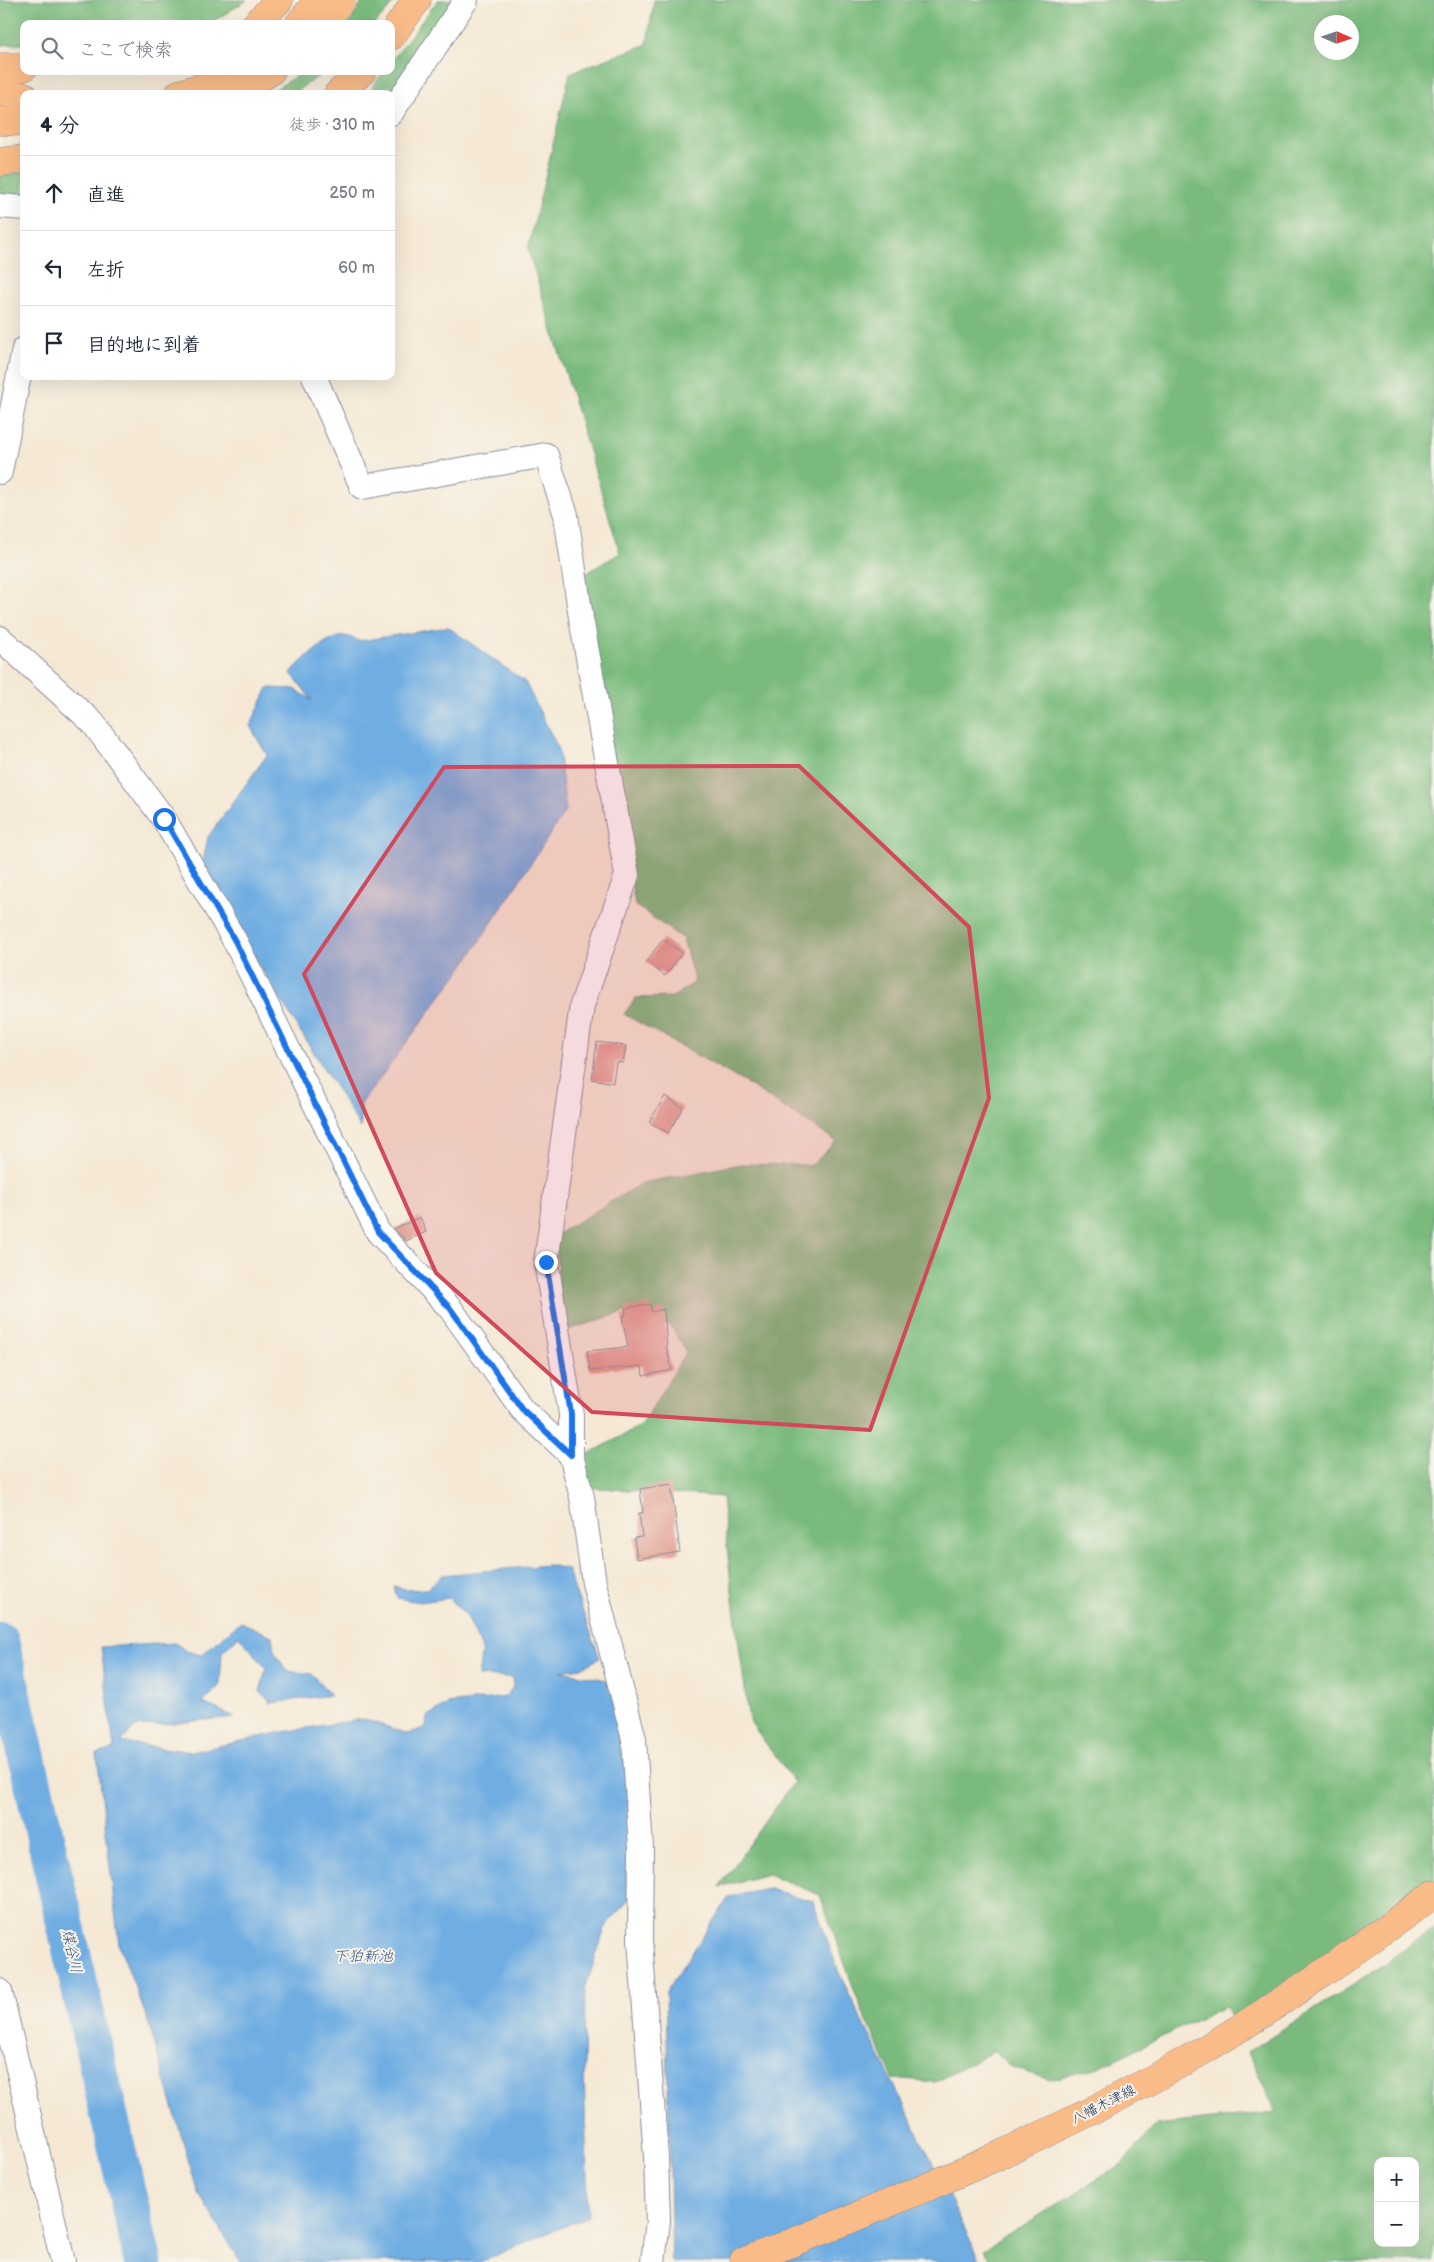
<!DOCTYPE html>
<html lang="ja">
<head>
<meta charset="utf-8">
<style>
  :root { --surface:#fff; --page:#f6f6f7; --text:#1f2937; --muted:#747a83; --line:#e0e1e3 }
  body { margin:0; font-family:"Balsamiq Sans","Klee One",sans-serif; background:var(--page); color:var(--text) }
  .controls { position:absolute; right:15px; bottom:15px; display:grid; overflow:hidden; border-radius:10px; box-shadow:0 5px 20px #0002 }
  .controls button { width:45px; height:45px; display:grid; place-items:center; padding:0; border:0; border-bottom:1px solid var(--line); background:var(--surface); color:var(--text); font:25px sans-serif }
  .compass { position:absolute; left:1314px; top:15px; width:45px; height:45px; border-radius:50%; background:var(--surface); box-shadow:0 5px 20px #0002; rotate:93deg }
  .stop { position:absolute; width:15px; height:15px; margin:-11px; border:4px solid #1a73e8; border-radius:50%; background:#fff }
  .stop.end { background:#1a73e8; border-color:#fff; box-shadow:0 1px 5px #0008 }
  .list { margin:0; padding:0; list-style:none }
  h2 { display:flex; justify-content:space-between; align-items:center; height:65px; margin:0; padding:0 20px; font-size:21px }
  h2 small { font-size:16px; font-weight:400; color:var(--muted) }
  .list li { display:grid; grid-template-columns:32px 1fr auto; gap:15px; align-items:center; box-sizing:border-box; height:75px; padding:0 20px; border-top:1px solid var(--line) }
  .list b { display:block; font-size:19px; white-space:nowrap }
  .list em { font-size:16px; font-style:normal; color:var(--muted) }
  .icon { flex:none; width:28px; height:28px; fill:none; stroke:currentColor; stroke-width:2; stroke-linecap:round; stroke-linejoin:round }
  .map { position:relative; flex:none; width:1434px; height:2262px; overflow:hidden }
  .search { position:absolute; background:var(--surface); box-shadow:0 5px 20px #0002; left:20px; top:20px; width:375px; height:55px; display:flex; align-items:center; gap:12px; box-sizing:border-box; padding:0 18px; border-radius:10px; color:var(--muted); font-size:19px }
  .panel { position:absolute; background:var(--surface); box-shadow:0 5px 20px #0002; left:20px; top:90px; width:375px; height:290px; border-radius:10px }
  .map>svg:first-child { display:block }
  .forest { fill:#7abb7d; stroke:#4a756e; fill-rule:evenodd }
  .water { fill:#70ade2; stroke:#466ea0 }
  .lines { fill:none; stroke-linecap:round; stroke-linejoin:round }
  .river { stroke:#70ade2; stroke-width:38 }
  .building { fill:#df9589 }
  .minor-casing { stroke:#888c9a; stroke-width:26 }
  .major-casing { stroke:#888c9a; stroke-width:29 }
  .highway-casing { stroke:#888c9a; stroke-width:29 }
  .minor { stroke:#fff; stroke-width:24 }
  .major { stroke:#f9bc89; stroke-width:28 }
  .highway { stroke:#f9bc89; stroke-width:28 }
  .route { stroke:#1a73e8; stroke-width:6 }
  .marked { fill:#d1495b; fill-opacity:0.2; stroke:#d1495b; stroke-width:4; stroke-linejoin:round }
  .labels { text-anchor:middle; stroke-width:4; stroke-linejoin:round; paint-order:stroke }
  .street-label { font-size:14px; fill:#1b2f5e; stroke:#f7f3e8 }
  .water-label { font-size:15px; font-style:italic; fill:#355586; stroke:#f7f3e8 }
</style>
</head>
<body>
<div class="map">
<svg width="1434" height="2262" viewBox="0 0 1434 2262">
  <rect width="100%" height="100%" fill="#f7f3e8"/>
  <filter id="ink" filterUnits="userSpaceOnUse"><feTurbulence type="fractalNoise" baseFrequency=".02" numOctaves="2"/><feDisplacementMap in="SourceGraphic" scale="10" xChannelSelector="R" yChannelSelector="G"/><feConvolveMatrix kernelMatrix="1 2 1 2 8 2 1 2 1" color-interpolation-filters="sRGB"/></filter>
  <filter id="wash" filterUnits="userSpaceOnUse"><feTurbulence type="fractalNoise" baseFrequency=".0096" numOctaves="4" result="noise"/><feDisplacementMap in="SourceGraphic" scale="20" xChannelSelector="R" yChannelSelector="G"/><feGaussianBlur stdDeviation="1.12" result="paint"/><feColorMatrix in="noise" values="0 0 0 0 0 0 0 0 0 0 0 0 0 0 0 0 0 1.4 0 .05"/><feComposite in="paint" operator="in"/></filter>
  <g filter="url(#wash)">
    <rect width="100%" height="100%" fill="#f5e9d5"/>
    <g class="forest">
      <path d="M0,0H247L209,24H24V44L0,45Z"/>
      <path d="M363,0H396L375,24H349Z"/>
      <path d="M438,0H457L389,94H367L384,71H391V62Z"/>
      <path d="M654,0H1434V1881L1288,1982L1231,2017L1226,2006L1099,2067L1049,2080L1009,2066L995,2050L936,2082L893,2078L859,2003L820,1895L768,1874L719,1887L794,1782L749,1720L731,1585L722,1497L586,1487L576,1461L642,1425L686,1352L671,1326L634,1309L561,1332L556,1235L642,1183L741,1164L812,1165L836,1141L746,1083L624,1014L636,998L673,997L695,982L683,939L635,905L585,574L620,553L528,249L570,73L647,44ZM1322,22H1352V52H1322Z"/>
      <path d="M305,71H326L292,94H267Z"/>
      <path d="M24,172V196L0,194V175Z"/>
      <path d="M1434,1928V2262H993L984,2250L1122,2164L1156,2125L1276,2112L1248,2052L1361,1980ZM1378,2161H1415V2243H1378Z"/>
    </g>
    <g class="water">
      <path d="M448,627L525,682L558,748L566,810L464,965L361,1104V1128L201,873L208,837L267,755L250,726L268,688L295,689L312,700L291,673C301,660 327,638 344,636C349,636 354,639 359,641Z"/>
      <path d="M548,1565L567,1569L600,1658L581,1668L561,1671L602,1679L616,1689L630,1746V1897L605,1928L585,1989L584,2070L588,2216L480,2262H241L198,2193L148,2021L119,1945L97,1754L114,1749L101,1647L175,1643L186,1651L201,1655L241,1622L272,1636L274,1651L287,1671L312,1674L331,1695L271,1703L260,1692L266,1668L239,1636L222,1652L220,1685L203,1703L235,1717L135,1727L121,1742L191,1752L283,1732L364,1719L408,1734L426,1727L427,1717L448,1704L505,1697L513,1687L512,1677L478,1676L482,1649L468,1618L449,1598L420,1602L397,1598L394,1586L408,1590L427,1589L442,1575Z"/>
      <path d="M769,1889L813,1901L839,1973L981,2262H672L666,1992L729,1897Z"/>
    </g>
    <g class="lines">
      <path class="river" d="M0,1641L143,2262"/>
    </g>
    <g id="blocks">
      <g class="building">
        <path d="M663,939L682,953L665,976L646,962Z"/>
        <path d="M597,1042L626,1046L623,1063L616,1062L613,1083L592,1079Z"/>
        <path d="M665,1096L683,1108L668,1133L649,1122Z"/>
        <path d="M420,1217L426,1232L406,1241L394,1229Z"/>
        <path d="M650,1304L652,1312L664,1309L667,1349L672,1370L643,1376L642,1366L590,1371L587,1351L628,1347L622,1316L626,1315L625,1308Z"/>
        <path d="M671,1484L680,1552L637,1559L634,1538L642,1537L639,1513H643L640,1489Z"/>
      </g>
    </g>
  </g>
  <g filter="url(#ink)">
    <use href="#blocks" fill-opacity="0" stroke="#888c9a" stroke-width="1"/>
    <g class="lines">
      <g class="minor-casing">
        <g id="minor">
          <path d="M391,113L466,0"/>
          <path d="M0,206L24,208"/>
          <path d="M314,376L362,487L546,455L566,515L581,618L627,875L582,1005L546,1262L571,1414V1455L582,1497L594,1583L634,1739L641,1848L640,1940L656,2157L658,2221L653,2262"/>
          <path d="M0,472L24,349"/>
          <path d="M0,638L93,723L164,819L235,941L378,1232L450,1308L522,1409L571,1455"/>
          <path d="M0,1991L63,2262"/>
        </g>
      </g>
      <g class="major-casing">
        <path id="major" d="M743,2262C896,2202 1049,2139 1192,2057C1276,2008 1355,1951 1434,1894"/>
      </g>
      <g class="highway-casing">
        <g id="highway">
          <path d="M256,24L279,0"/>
          <path d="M299,24L319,0"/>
          <path d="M323,24L341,0"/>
          <path d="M391,36L417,0"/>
          <path d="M0,67H24"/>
          <path d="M0,92L24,96"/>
          <path d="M179,94L209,85L235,71"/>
          <path d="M235,94L271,71"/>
          <path d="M338,94L362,71"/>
          <path d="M0,121L24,122"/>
          <path d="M0,162L24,159"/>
        </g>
      </g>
      <use href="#minor" class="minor"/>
      <use href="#major" class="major"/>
      <use href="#highway" class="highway"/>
    </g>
  </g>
  <g class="lines" filter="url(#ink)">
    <path class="route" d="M164,819L235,941L378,1232L450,1308L522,1409L571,1455V1414L546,1262"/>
  </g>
  <path class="marked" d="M799,766L969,927L989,1098L870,1430L592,1412L436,1273L304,974L444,767Z"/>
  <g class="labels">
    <g class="street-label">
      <text transform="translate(1103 2104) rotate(-27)" y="5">八幡木津線</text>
    </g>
    <g class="water-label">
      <text transform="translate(72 1951) rotate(77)" y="5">煤谷川</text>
      <text x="363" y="1961">下狛新池</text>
    </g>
  </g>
</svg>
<div class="controls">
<button>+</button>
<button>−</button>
</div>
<svg class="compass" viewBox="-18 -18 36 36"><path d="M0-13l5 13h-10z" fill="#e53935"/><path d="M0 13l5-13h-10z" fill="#747a83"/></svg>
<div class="stop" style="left:164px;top:819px"></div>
<div class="stop end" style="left:546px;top:1262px"></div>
<div class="search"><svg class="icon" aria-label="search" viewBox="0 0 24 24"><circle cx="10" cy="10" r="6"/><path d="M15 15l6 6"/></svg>ここで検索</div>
<section class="panel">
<h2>4 分<small>徒歩 · 310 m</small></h2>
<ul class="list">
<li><svg class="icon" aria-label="ahead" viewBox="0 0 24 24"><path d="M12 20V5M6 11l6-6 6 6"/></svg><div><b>直進</b></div><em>250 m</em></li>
<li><svg class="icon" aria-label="left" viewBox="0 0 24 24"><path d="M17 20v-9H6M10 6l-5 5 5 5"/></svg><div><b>左折</b></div><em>60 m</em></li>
<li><svg class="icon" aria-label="arrive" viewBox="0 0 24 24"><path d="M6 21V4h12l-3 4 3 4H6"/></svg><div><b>目的地に到着</b></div></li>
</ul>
</section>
</div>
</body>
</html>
